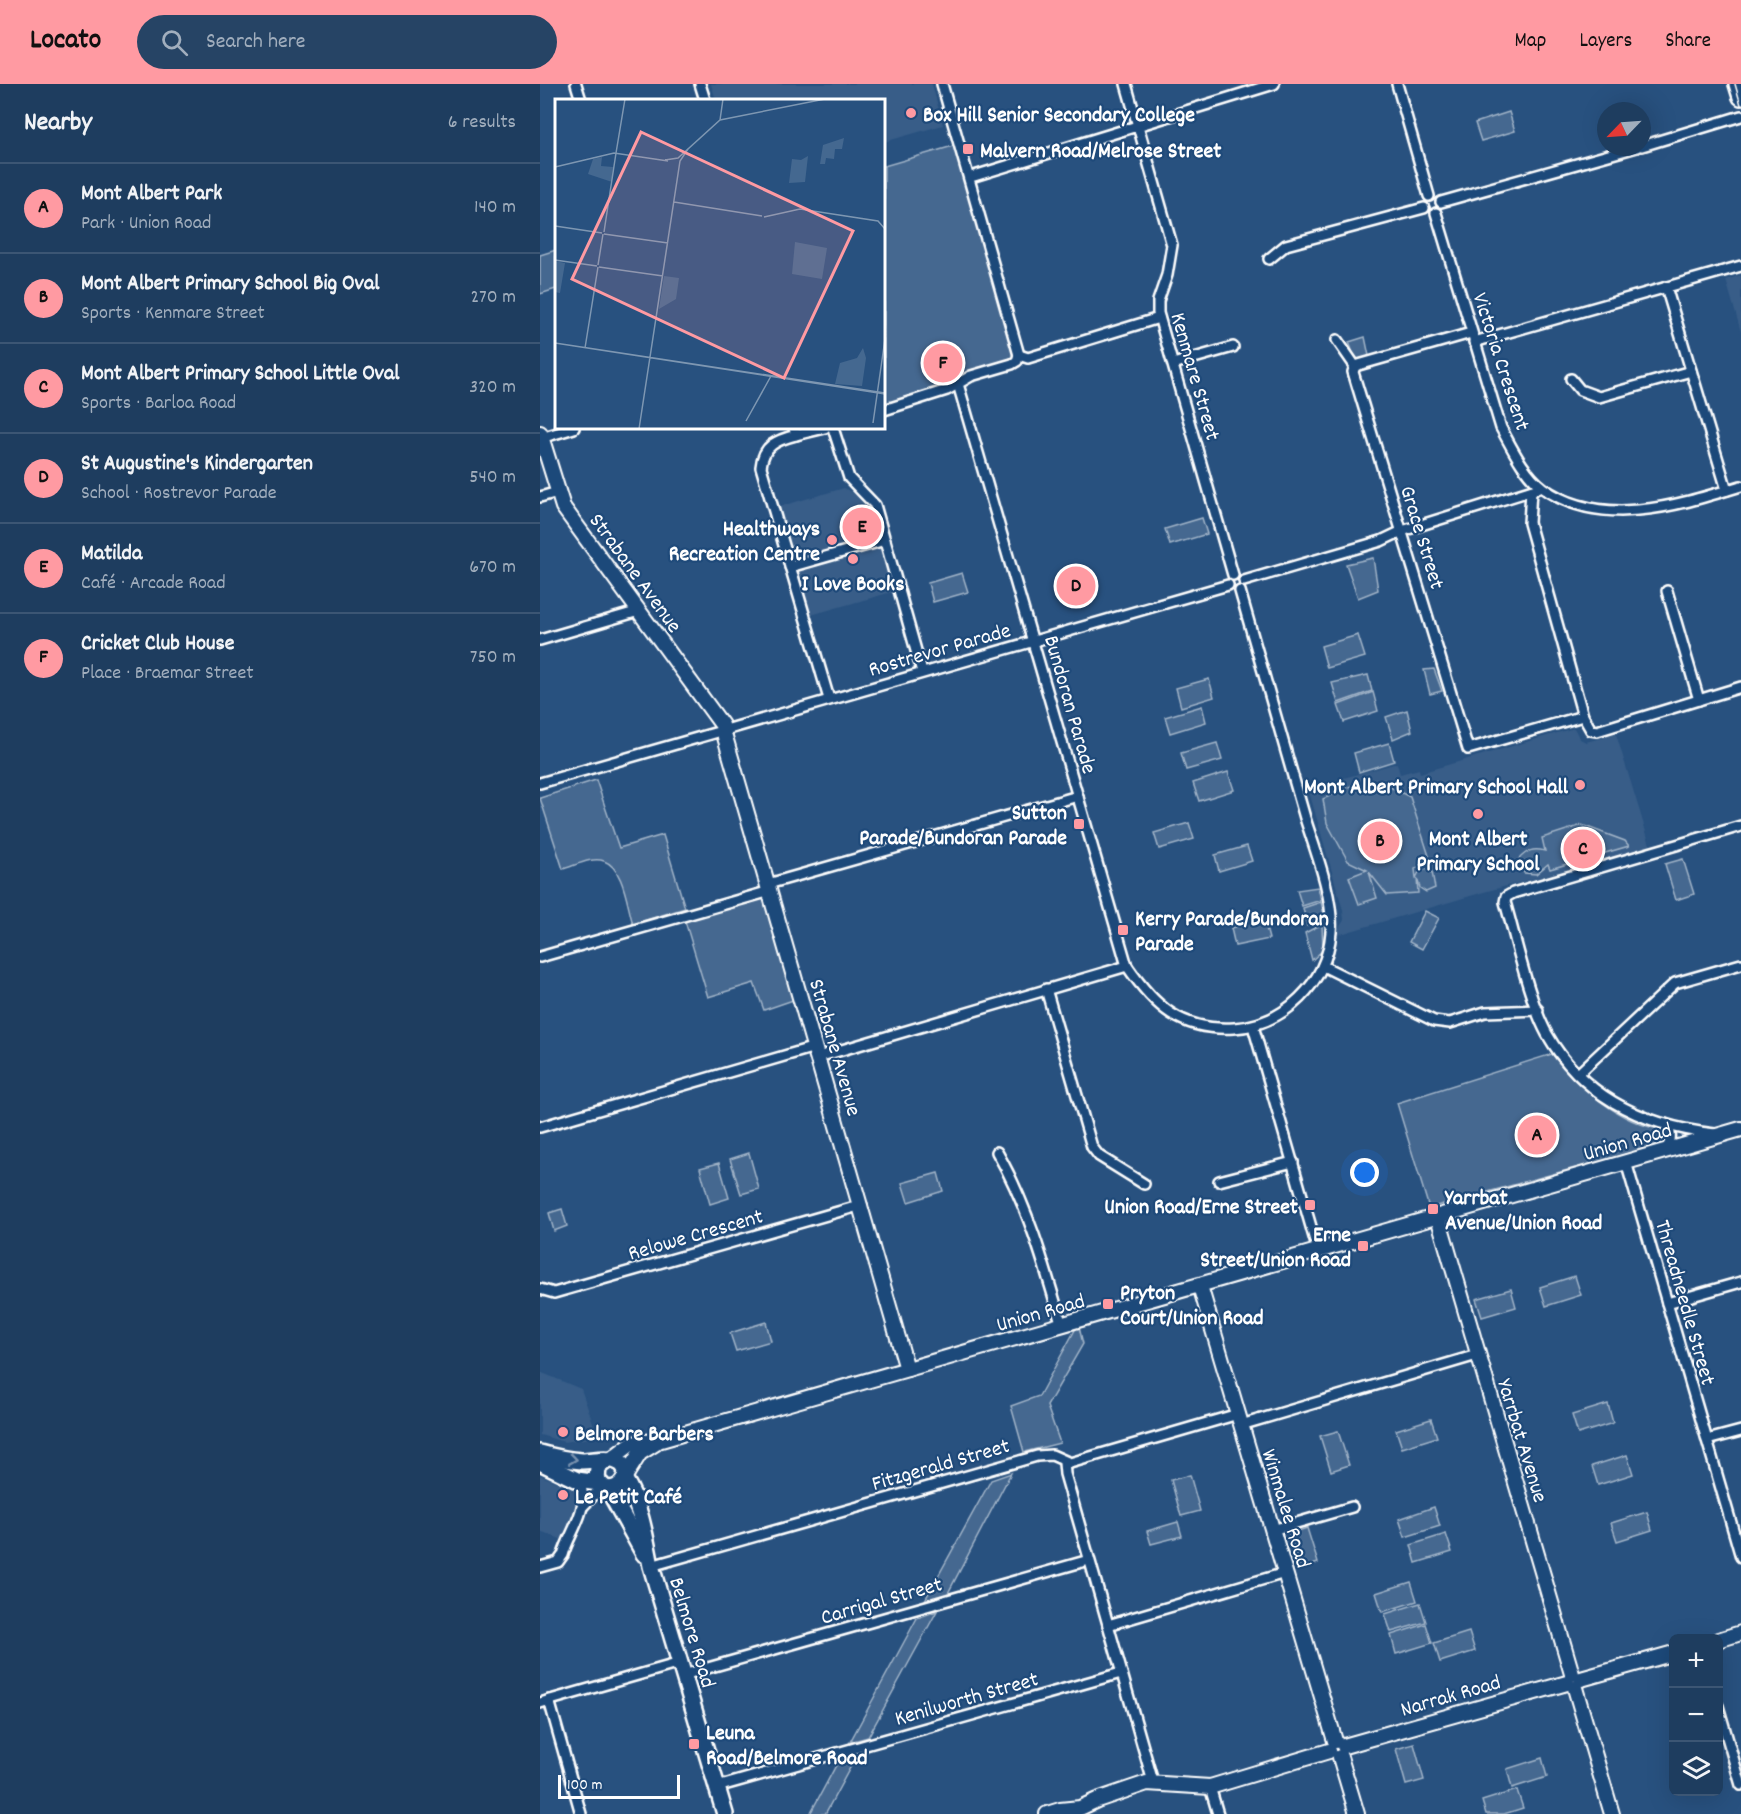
<!DOCTYPE html>
<html lang="en">
<head>
<meta charset="utf-8">
<style>
  :root { --surface:#1e3d5f; --page:#264465; --text:#f1f3f6; --muted:#a1aebd; --line:#3c5674; --accent:#ff9aa2 }
  body { margin:0; font-family:Dekko,sans-serif; background:var(--page); color:var(--text) }
  .controls { position:absolute; right:18px; bottom:18px; display:grid; overflow:hidden; border-radius:9px; box-shadow:0 6px 24px #0002 }
  .controls button { width:54px; height:54px; display:grid; place-items:center; padding:0; border:0; border-bottom:2px solid var(--line); background:var(--surface); color:var(--text); font:30px sans-serif }
  .compass { position:absolute; left:1057px; top:18px; width:54px; height:54px; border-radius:50%; background:var(--surface); box-shadow:0 6px 24px #0002; rotate:245deg }
  .scale { position:absolute; left:18px; bottom:15px; width:122px; box-sizing:border-box; padding-left:6px; border:3px solid #fff; border-top:0; font-size:16px; line-height:21px; white-space:nowrap; color:#fff; -webkit-text-stroke:4px #1f4a7a; paint-order:stroke }
  .you { position:absolute; left:825px; top:1089px; width:21px; height:21px; margin:-15px; border:4px solid #fff; border-radius:50%; background:#1a73e8; box-shadow:0 0 0 9px #1a73e833 }
  .badge { display:grid; place-items:center; width:39px; height:39px; border-radius:50%; background:var(--accent); color:#111; font-size:20px; font-weight:700 }
  .pin { position:absolute; translate:-50% -50%; border:3px solid #fff; box-shadow:0 2px 6px #0006 }
  .list { margin:0; padding:0; list-style:none }
  h2 { display:flex; justify-content:space-between; align-items:center; height:78px; margin:0; padding:0 24px; font-size:26px }
  h2 small { font-size:20px; font-weight:400; color:var(--muted) }
  .list li { display:grid; grid-template-columns:39px 1fr auto; gap:18px; align-items:center; box-sizing:border-box; height:90px; padding:0 24px; border-top:2px solid var(--line) }
  .list b { display:block; font-size:22px; white-space:nowrap }
  .list p { margin:0; font-size:20px; white-space:nowrap; color:var(--muted) }
  .list em { font-size:20px; font-style:normal; color:var(--muted) }
  .icon { flex:none; width:33px; height:33px; fill:none; stroke:currentColor; stroke-width:2; stroke-linecap:round; stroke-linejoin:round }
  .map { position:relative; flex:none; width:1201px; height:1730px; overflow:hidden }
  header { display:flex; align-items:center; gap:36px; box-sizing:border-box; height:84px; padding:0 30px; background:var(--accent); color:#111 }
  header strong { font-size:28px }
  nav { display:flex; gap:33px; margin-inline-start:auto; font-size:21px }
  .search { width:420px; height:54px; background:var(--page); display:flex; align-items:center; gap:15px; box-sizing:border-box; padding:0 21px; border-radius:33px; color:var(--muted); font-size:22px }
  main { display:flex }
  aside { flex:1; background:var(--surface) }
  .map>svg:first-child { display:block }
  .built { fill:#375d88 }
  .green { fill:#446890; stroke:#a2b4c8; stroke-width:1.5 }
  .lines { fill:none; stroke-linecap:round; stroke-linejoin:round }
  .street-casing { stroke:#fff; stroke-width:14 }
  .secondary-casing { stroke:#fff; stroke-width:18 }
  .primary-casing { stroke:#fff; stroke-width:20 }
  .street { stroke:#1f4a7a; stroke-width:9 }
  .secondary { stroke:#1f4a7a; stroke-width:14 }
  .primary { stroke:#1f4a7a; stroke-width:15 }
  .tram { stroke:#fff; stroke-width:1.5 }
  .oneway { stroke:#7992af }
  .poi-dot { fill:#ff9aa2; stroke:#1f4a7a; stroke-width:2 }
  .labels { text-anchor:middle; stroke-width:4.5; stroke-linejoin:round; paint-order:stroke }
  .poi-label { font-size:22px; font-weight:bold; fill:#fff; stroke:#1f4a7a; text-anchor:start }
  .street-label { font-size:22px; fill:#fff; stroke:#1f4a7a }
  .inset-road { fill:none; stroke:#7e97b2; stroke-width:1.5 }
  .view { fill:#ff9aa2; fill-opacity:0.15; stroke:#ff9aa2; stroke-width:3 }
  .inset-edge { fill:none; stroke:#fff; stroke-width:3 }
</style>
</head>
<body>
<header>
<strong>Locato</strong>
<div class="search"><svg class="icon" aria-label="search" viewBox="0 0 24 24"><circle cx="10" cy="10" r="6"/><path d="M15 15l6 6"/></svg>Search here</div>
<nav><a>Map</a><a>Layers</a><a>Share</a></nav>
</header>
<main>
<aside>
<h2>Nearby<small>6 results</small></h2>
<ul class="list">
<li><span class="badge">A</span><div><b>Mont Albert Park</b><p>Park · Union Road</p></div><em>140 m</em></li>
<li><span class="badge">B</span><div><b>Mont Albert Primary School Big Oval</b><p>Sports · Kenmare Street</p></div><em>270 m</em></li>
<li><span class="badge">C</span><div><b>Mont Albert Primary School Little Oval</b><p>Sports · Barloa Road</p></div><em>320 m</em></li>
<li><span class="badge">D</span><div><b>St Augustine's Kindergarten</b><p>School · Rostrevor Parade</p></div><em>540 m</em></li>
<li><span class="badge">E</span><div><b>Matilda</b><p>Café · Arcade Road</p></div><em>670 m</em></li>
<li><span class="badge">F</span><div><b>Cricket Club House</b><p>Place · Braemar Street</p></div><em>750 m</em></li>
</ul>
</aside>
<div class="map">
<svg width="1201" height="1730" viewBox="0 0 1201 1730">
  <rect width="100%" height="100%" fill="#28517f"/>
  <filter id="ink" filterUnits="userSpaceOnUse"><feTurbulence type="fractalNoise" baseFrequency=".0167" numOctaves="2"/><feDisplacementMap in="SourceGraphic" scale="12" xChannelSelector="R" yChannelSelector="G"/><feConvolveMatrix kernelMatrix="1 2 1 2 8 2 1 2 1" color-interpolation-filters="sRGB"/></filter>
  <g filter="url(#ink)">
    <g class="built">
      <path d="M171,0H392L403,41L344,58V16H176Z"/>
      <path d="M1201,191V248L1186,196Z"/>
      <path d="M304,404L329,418L352,508L271,531L238,423Z"/>
      <path d="M1034,644L1040,655L1046,658L1076,650L1111,764L944,808L794,852L804,836L803,826L768,704L857,679L860,690L879,685L880,689Z"/>
      <path d="M0,1288L41,1305L58,1353L24,1358L0,1351Z"/>
      <path d="M0,1391L54,1415L33,1460L0,1447Z"/>
    </g>
    <g class="green">
      <path d="M969,28L975,47L941,57L935,39Z"/>
      <path d="M420,60L477,277L344,326V82Z"/>
      <path d="M16,166V205L0,210V171Z"/>
      <path d="M825,253L829,272L816,277L809,258Z"/>
      <path d="M662,434L667,450L630,461L625,445Z"/>
      <path d="M833,474L838,506L818,514L806,480Z"/>
      <path d="M422,489L428,508L393,518L388,499Z"/>
      <path d="M818,551L825,573L787,584L781,562Z"/>
      <path d="M894,585L902,607L890,610L884,586Z"/>
      <path d="M828,591L832,607L798,619L792,599Z"/>
      <path d="M669,595L674,613L641,623L636,604Z"/>
      <path d="M833,608L838,627L804,638L798,621Z"/>
      <path d="M662,622L666,638L630,649L625,633Z"/>
      <path d="M867,626L872,647L853,655L846,633Z"/>
      <path d="M677,659L682,676L646,686L641,669Z"/>
      <path d="M849,659L854,677L819,688L814,669Z"/>
      <path d="M688,688L694,706L659,717L653,699Z"/>
      <path d="M56,696L79,764L123,751L145,824L93,840C87,822 84,784 64,777C53,772 34,782 23,785L0,714Z"/>
      <path d="M813,701L848,702L870,713L890,775L875,785L876,794L879,788L887,785L892,788L895,804L886,808L880,804L877,794L878,809L847,811L829,788L837,814L819,820L809,793L827,786L808,777L787,739L783,715Z"/>
      <path d="M649,739L654,755L619,765L614,749Z"/>
      <path d="M1042,741L1085,757L1089,762L1010,785L1008,780L996,790L984,789L978,776C987,766 993,764 1005,767L1002,754Z"/>
      <path d="M707,762L712,777L679,787L675,771Z"/>
      <path d="M1143,775L1154,810L1136,816L1125,780Z"/>
      <path d="M778,803L781,816L762,822L757,806Z"/>
      <path d="M226,813L256,915L224,926L214,899L168,913L145,837Z"/>
      <path d="M781,818L785,834L767,842L763,824Z"/>
      <path d="M885,827L899,834L882,865L869,858Z"/>
      <path d="M724,836L729,855L695,862L691,844Z"/>
      <path d="M782,840L783,866L772,876L765,849Z"/>
      <path d="M1012,970C1042,1004 1077,1039 1124,1046L1129,1056L1119,1061L889,1124L857,1019Z"/>
      <path d="M209,1069L219,1105L201,1110L190,1075Z"/>
      <path d="M179,1079L189,1114L170,1120L160,1084Z"/>
      <path d="M398,1089L403,1107L368,1118L362,1099Z"/>
      <path d="M22,1125L27,1142L14,1147L9,1129Z"/>
      <path d="M1035,1192L1041,1211L1006,1222L1000,1203Z"/>
      <path d="M971,1205L976,1223L942,1233L936,1215Z"/>
      <path d="M226,1238L231,1257L196,1267L190,1249Z"/>
      <path d="M539,1243L543,1260L507,1322L520,1359L484,1368L471,1322L499,1312L535,1246Z"/>
      <path d="M1068,1320L1073,1339L1038,1350L1032,1331Z"/>
      <path d="M891,1335L897,1353L862,1364L856,1346Z"/>
      <path d="M798,1347L809,1381L791,1387L780,1352Z"/>
      <path d="M1087,1371L1093,1390L1058,1401L1052,1382Z"/>
      <path d="M471,1389L408,1509L385,1516L451,1396Z"/>
      <path d="M650,1391L660,1427L641,1432L631,1396Z"/>
      <path d="M894,1423L900,1442L865,1453L859,1435Z"/>
      <path d="M1107,1428L1112,1446L1077,1457L1071,1439Z"/>
      <path d="M638,1438L642,1452L611,1460L607,1447Z"/>
      <path d="M767,1444L778,1479L760,1485L749,1450Z"/>
      <path d="M906,1450L912,1468L876,1479L871,1461Z"/>
      <path d="M871,1498L877,1517L842,1528L836,1509Z"/>
      <path d="M880,1519L886,1538L851,1548L845,1530Z"/>
      <path d="M397,1527L328,1653L310,1658L377,1534Z"/>
      <path d="M886,1540L892,1559L856,1570L851,1551Z"/>
      <path d="M929,1548L935,1567L900,1578L894,1559Z"/>
      <path d="M874,1660L884,1696L866,1701L856,1665Z"/>
      <path d="M318,1669L285,1730H270L300,1674Z"/>
      <path d="M1002,1674L1007,1693L972,1704L967,1685Z"/>
      <path d="M977,1706L983,1724L964,1730H946L942,1717Z"/>
    </g>
    <g class="lines">
      <g class="street-casing">
        <g id="street">
          <path d="M36,0L41,16"/>
          <path d="M160,0L165,16"/>
          <path d="M402,0L479,271"/>
          <path d="M586,0L632,161L627,191L618,217V229L693,491"/>
          <path d="M857,0L889,112"/>
          <path d="M1102,62L1201,32"/>
          <path d="M431,93L734,0"/>
          <path d="M901,118L1097,63"/>
          <path d="M896,129L961,344C972,364 984,390 1003,404C1062,446 1139,421 1201,402"/>
          <path d="M729,175L746,161L884,124"/>
          <path d="M1126,203L1187,406"/>
          <path d="M797,256L815,282L813,288L928,665L1043,632"/>
          <path d="M934,258L1201,182"/>
          <path d="M479,271L488,274L619,234"/>
          <path d="M633,280L693,263"/>
          <path d="M815,282L931,249"/>
          <path d="M1031,295L1040,306L1059,313L1151,287"/>
          <path d="M418,300L587,882C615,923 641,947 694,944C744,941 787,899 791,848C794,814 775,766 765,734C743,658 722,582 700,507"/>
          <path d="M344,326L407,306L431,292L472,280L477,277L479,271"/>
          <path d="M254,344L256,351C237,356 223,361 221,383L289,615"/>
          <path d="M293,344L309,394L335,421L382,588"/>
          <path d="M256,351L285,344"/>
          <path d="M1,354L34,344"/>
          <path d="M991,407L989,439L1043,632L1051,646L1057,647L1201,603"/>
          <path d="M0,413L18,408"/>
          <path d="M250,483L345,456"/>
          <path d="M704,497L841,457L862,447L996,405"/>
          <path d="M1127,507L1159,616"/>
          <path d="M0,556L99,527"/>
          <path d="M189,645L688,501"/>
          <path d="M0,699L178,648"/>
          <path d="M228,800L538,712"/>
          <path d="M0,873L230,807"/>
          <path d="M783,882L894,937L910,939L945,928L998,926"/>
          <path d="M506,905L552,1063L559,1072L604,1100"/>
          <path d="M713,942L778,1167"/>
          <path d="M278,973L587,882"/>
          <path d="M1038,990L1135,899L1201,880"/>
          <path d="M1125,1040C1133,1049 1132,1057 1125,1067"/>
          <path d="M0,1043L275,963"/>
          <path d="M1175,1050C1105,1042 1043,1013 1007,950C989,917 976,856 965,818L966,813L973,809L1201,742"/>
          <path d="M457,1068C488,1122 505,1183 522,1242"/>
          <path d="M1086,1078L1201,1473"/>
          <path d="M679,1097L753,1078"/>
          <path d="M0,1205L14,1209L322,1121"/>
          <path d="M1127,1219L1201,1198"/>
          <path d="M701,1341L937,1271"/>
          <path d="M1167,1356L1201,1347"/>
          <path d="M524,1379L525,1390L613,1698"/>
          <path d="M43,1422L62,1403"/>
          <path d="M732,1446L812,1423"/>
          <path d="M111,1482L497,1372L512,1371L530,1379L698,1330"/>
          <path d="M0,1483L18,1478L23,1471C30,1446 54,1420 37,1396"/>
          <path d="M568,1541L745,1489"/>
          <path d="M143,1591L549,1476"/>
          <path d="M9,1616L41,1730"/>
          <path d="M0,1619L140,1579"/>
          <path d="M1178,1622L1201,1701"/>
          <path d="M177,1703L581,1589"/>
          <path d="M670,1703L678,1730"/>
        </g>
      </g>
      <g class="secondary-casing">
        <g id="secondary">
          <path d="M0,349L23,423L182,641"/>
          <path d="M185,653L367,1285"/>
          <path d="M898,1133L1032,1590"/>
          <path d="M660,1202L795,1657"/>
          <path d="M70,1376L91,1360L121,1356L1201,1045"/>
          <path d="M86,1391L100,1369L116,1359"/>
          <path d="M1178,1556L1201,1549"/>
          <path d="M1041,1595L1134,1569"/>
          <path d="M1035,1604L1072,1730"/>
          <path d="M804,1662L1027,1599"/>
          <path d="M800,1673L817,1730"/>
          <path d="M507,1730L520,1726L540,1724L557,1716L607,1699L670,1703L789,1667"/>
        </g>
      </g>
      <g class="primary-casing">
        <g id="primary">
          <path d="M1197,0L1201,13"/>
          <path d="M0,1369C14,1373 28,1376 42,1377C52,1377 66,1373 76,1377C95,1383 83,1409 65,1404L57,1396L58,1383L66,1377"/>
          <path d="M0,1378L37,1396L59,1399"/>
          <path d="M85,1396C101,1422 105,1452 111,1482L185,1730"/>
          <path d="M68,1405L104,1470"/>
        </g>
      </g>
      <use href="#street" class="street"/>
      <use href="#secondary" class="secondary"/>
      <use href="#primary" class="primary"/>
      <path class="tram" d="M1195,0L1201,21"/>
    </g>
    <defs><path id="oneway-chevron" d="M-2-3.5L2.5 0L-2 3.5" fill="none" stroke-width="1.6" stroke-linecap="round" stroke-linejoin="round" transform="scale(1.5)"/></defs>
    <use class="oneway" href="#oneway-chevron" transform="translate(33 1375) rotate(8)"/>
  </g>
  <g class="poi-dot">
    <circle cx="371" cy="29" r="6"/>
    <rect x="422" y="59" width="12" height="12" rx="3"/>
    <circle cx="292" cy="456" r="6"/>
    <circle cx="313" cy="475" r="6"/>
    <circle cx="1040" cy="701" r="6"/>
    <circle cx="938" cy="730" r="6"/>
    <rect x="533" y="734" width="12" height="12" rx="3"/>
    <rect x="577" y="840" width="12" height="12" rx="3"/>
    <rect x="764" y="1115" width="12" height="12" rx="3"/>
    <rect x="887" y="1119" width="12" height="12" rx="3"/>
    <rect x="817" y="1156" width="12" height="12" rx="3"/>
    <rect x="562" y="1214" width="12" height="12" rx="3"/>
    <circle cx="23" cy="1348" r="6"/>
    <circle cx="23" cy="1411" r="6"/>
    <rect x="148" y="1654" width="12" height="12" rx="3"/>
  </g>
  <g class="labels">
    <g class="poi-label">
      <text x="383" y="37">Box Hill Senior Secondary College</text>
      <text x="440" y="73">Malvern Road/Melrose Street</text>
      <text x="280" y="451" text-anchor="end">Healthways<tspan x="280" dy="25">Recreation Centre</tspan></text>
      <text x="313" y="506" text-anchor="middle">I Love Books</text>
      <text x="1028" y="709" text-anchor="end">Mont Albert Primary School Hall</text>
      <text x="527" y="735" text-anchor="end">Sutton<tspan x="527" dy="25">Parade/Bundoran Parade</tspan></text>
      <text x="938" y="761" text-anchor="middle">Mont Albert<tspan x="938" dy="25">Primary School</tspan></text>
      <text x="595" y="841">Kerry Parade/Bundoran<tspan x="595" dy="25">Parade</tspan></text>
      <text x="905" y="1120">Yarrbat<tspan x="905" dy="25">Avenue/Union Road</tspan></text>
      <text x="758" y="1129" text-anchor="end">Union Road/Erne Street</text>
      <text x="811" y="1157" text-anchor="end">Erne<tspan x="811" dy="25">Street/Union Road</tspan></text>
      <text x="580" y="1215">Pryton<tspan x="580" dy="25">Court/Union Road</tspan></text>
      <text x="35" y="1356">Belmore Barbers</text>
      <text x="35" y="1419">Le Petit Café</text>
      <text x="166" y="1655">Leuna<tspan x="166" dy="25">Road/Belmore Road</tspan></text>
    </g>
    <g class="street-label">
      <text transform="translate(963 277) rotate(72)" y="8">Victoria Crescent</text>
      <text transform="translate(657 292) rotate(74)" y="8">Kenmare Street</text>
      <text transform="translate(884 453) rotate(73)" y="8">Grace Street</text>
      <text transform="translate(97 488) rotate(54)" y="8">Strabane Avenue</text>
      <text transform="translate(399 564) rotate(-16)" y="8">Rostrevor Parade</text>
      <text transform="translate(532 620) rotate(74)" y="8">Bundoran Parade</text>
      <text transform="translate(297 963) rotate(74)" y="8">Strabane Avenue</text>
      <text transform="translate(1087 1056) rotate(-16)" y="8">Union Road</text>
      <text transform="translate(155 1149) rotate(-16)" y="8">Relowe Crescent</text>
      <text transform="translate(1147 1218) rotate(74)" y="8">Threadneedle Street</text>
      <text transform="translate(500 1227) rotate(-16)" y="8">Union Road</text>
      <text transform="translate(984 1356) rotate(73)" y="8">Yarrbat Avenue</text>
      <text transform="translate(400 1379) rotate(-16)" y="8">Fitzgerald Street</text>
      <text transform="translate(748 1424) rotate(73)" y="8">Winmalee Road</text>
      <text transform="translate(341 1515) rotate(-16)" y="8">Carrigal Street</text>
      <text transform="translate(154 1548) rotate(73)" y="8">Belmore Road</text>
      <text transform="translate(910 1610) rotate(-16)" y="8">Narrak Road</text>
      <text transform="translate(426 1613) rotate(-16)" y="8">Kenilworth Street</text>
    </g>
  </g>
  <g transform="translate(15 15)">
    <rect width="330" height="330" fill="#28517f"/>
    <path d="M289,39L287,50H280L279,60L271,59L270,65H265L268,46ZM253,57L250,83L234,84L237,60L246,61ZM47,58L46,67L58,68L57,83L33,75L38,60ZM240,143L272,149L267,180L237,175ZM0,162L10,164L5,194L0,193ZM109,177L124,179L121,200L104,210ZM308,249L311,259L307,287L280,285L285,264L302,259Z" fill="#446890"/>
    <path class="inset-road" d="M165,21L168,0M61,54L70,0M110,61L123,59L165,21L270,0M0,68L59,54L113,62M119,103L207,117M209,118L245,110L323,122L330,130M0,127L47,134M49,133L61,54M49,135L113,144M0,161L42,167M43,166L48,135M44,168L108,177M0,244L330,295M0,244L330,294M30,249L43,168M191,322L216,277M318,324L330,240M84,330L125,62L133,50"/>
    <path class="view" d="M86,33L298,132L229,279L17,180Z"/>
    <rect width="330" height="330" class="inset-edge"/>
  </g>
</svg>
<div class="controls">
<button>+</button>
<button>−</button>
<button><svg class="icon" aria-label="layers" viewBox="0 0 24 24"><path d="M12 4l9 5-9 5-9-5zM3 14l9 5 9-5"/></svg></button>
</div>
<svg class="compass" viewBox="-18 -18 36 36"><path d="M0-13l5 13h-10z" fill="#e53935"/><path d="M0 13l5-13h-10z" fill="#a1aebd"/></svg>
<div class="scale">100 m</div>
<div class="you"></div>
<div class="pin badge" style="left:997px;top:1051px">A</div>
<div class="pin badge" style="left:840px;top:757px">B</div>
<div class="pin badge" style="left:1043px;top:765px">C</div>
<div class="pin badge" style="left:536px;top:502px">D</div>
<div class="pin badge" style="left:322px;top:443px">E</div>
<div class="pin badge" style="left:403px;top:279px">F</div>
</div>
</main>
</body>
</html>
